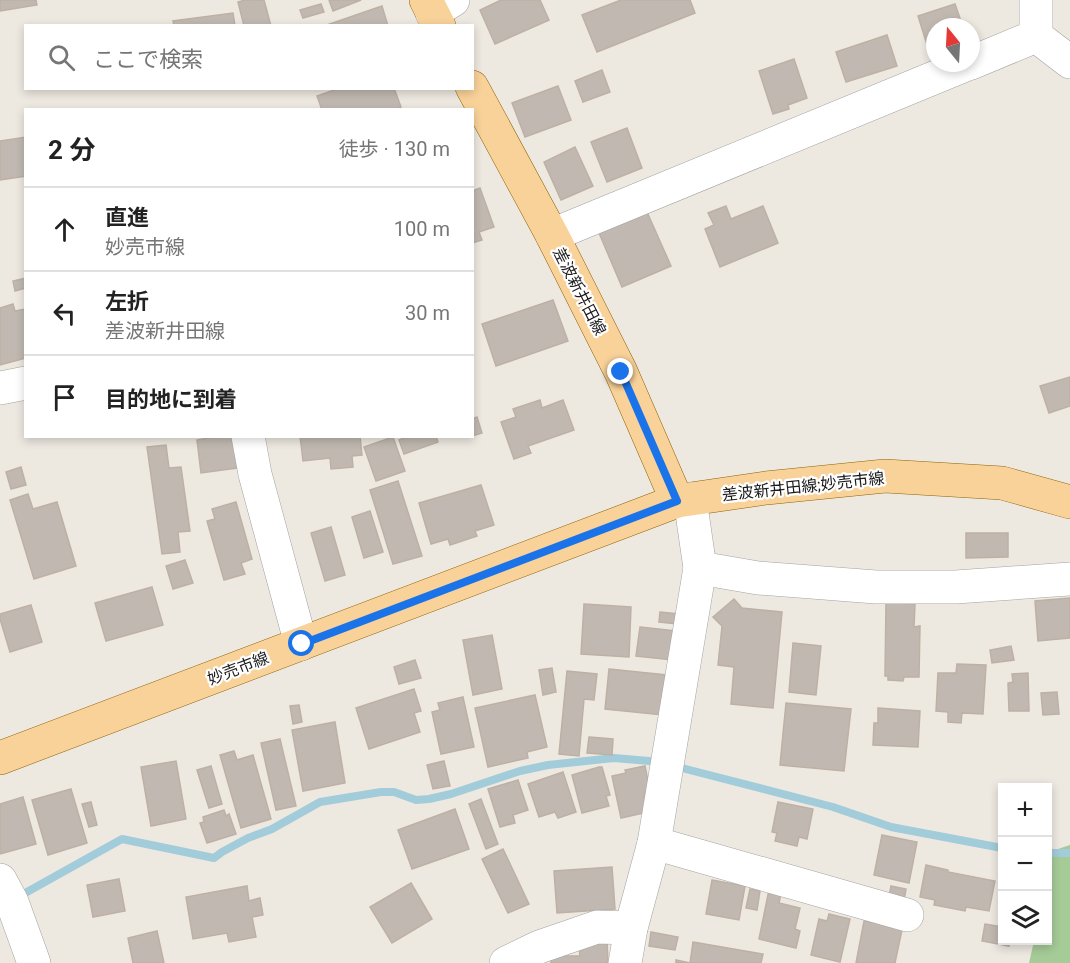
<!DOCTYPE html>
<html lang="ja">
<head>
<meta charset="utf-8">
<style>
  :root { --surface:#fff; --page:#f6f6f6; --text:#222; --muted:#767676; --line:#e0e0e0 }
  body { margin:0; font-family:Roboto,"Noto Sans JP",sans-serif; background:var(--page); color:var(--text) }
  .controls { position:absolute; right:18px; bottom:18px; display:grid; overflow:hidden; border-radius:0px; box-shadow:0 3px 9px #0003 }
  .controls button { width:54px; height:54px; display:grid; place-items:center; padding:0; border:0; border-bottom:2px solid var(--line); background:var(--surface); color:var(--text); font:30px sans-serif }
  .compass { position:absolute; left:926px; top:18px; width:54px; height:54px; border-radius:50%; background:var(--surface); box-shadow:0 3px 9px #0003; rotate:342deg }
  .stop { position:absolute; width:18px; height:18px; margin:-14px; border:4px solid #1a73e8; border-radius:50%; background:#fff }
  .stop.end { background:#1a73e8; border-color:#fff; box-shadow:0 2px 6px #0008 }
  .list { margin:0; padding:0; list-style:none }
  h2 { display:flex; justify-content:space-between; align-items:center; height:78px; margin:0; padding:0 24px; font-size:26px }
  h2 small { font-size:20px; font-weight:400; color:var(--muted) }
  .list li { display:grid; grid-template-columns:39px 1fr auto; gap:18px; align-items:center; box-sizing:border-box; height:84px; padding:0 24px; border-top:2px solid var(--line) }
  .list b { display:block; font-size:22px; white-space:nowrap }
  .list p { margin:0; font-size:20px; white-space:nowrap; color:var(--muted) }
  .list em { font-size:20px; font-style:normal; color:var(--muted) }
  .icon { flex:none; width:33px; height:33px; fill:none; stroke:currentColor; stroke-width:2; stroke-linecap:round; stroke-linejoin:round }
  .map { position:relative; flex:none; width:1070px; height:963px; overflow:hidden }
  .search { position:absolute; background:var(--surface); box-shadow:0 3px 9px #0003; left:24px; top:24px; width:450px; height:66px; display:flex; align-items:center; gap:15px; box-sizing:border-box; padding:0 21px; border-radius:0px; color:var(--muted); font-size:22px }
  .panel { position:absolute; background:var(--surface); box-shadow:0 3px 9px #0003; left:24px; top:108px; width:450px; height:330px; border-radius:0px }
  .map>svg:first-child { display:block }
  .forest { fill:#a5cb97 }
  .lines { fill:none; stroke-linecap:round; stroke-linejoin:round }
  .stream { stroke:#a2ccda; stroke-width:8 }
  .building { fill:#c1b9b1; stroke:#beb0a4; stroke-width:1.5 }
  .minor-casing { stroke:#a3a3a3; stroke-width:34 }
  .major-casing { stroke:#8f6304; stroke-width:34 }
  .minor { stroke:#fff; stroke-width:33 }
  .major { stroke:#f9d29a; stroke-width:33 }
  .route { stroke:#1a73e8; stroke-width:8 }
  .labels { text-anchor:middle; stroke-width:4.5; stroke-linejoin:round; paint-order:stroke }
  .street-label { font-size:16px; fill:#1c1c1c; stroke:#fff }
</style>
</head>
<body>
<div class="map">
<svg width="1070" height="963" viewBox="0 0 1070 963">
  <rect width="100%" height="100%" fill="#ede9e1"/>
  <path class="forest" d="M1070,845V963H1029L1034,941L1048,940V873L1052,851Z"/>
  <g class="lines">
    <g class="stream">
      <path d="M674,766L833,807L891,827L1002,848"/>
      <path d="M1048,853H1070"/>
      <path d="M18,897L122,839L214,858L222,852L248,838L272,829L320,802L381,792H394L416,800L429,799L451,794L520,771L548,765L614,758L649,761L662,764"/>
    </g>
  </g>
  <g class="building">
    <path d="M0,0H36L37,5L0,11Z"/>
    <path d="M245,0H264L271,26H244L238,2Z"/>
    <path d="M329,0H361L333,11Z"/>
    <path d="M501,0H540L549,20L495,44L480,10Z"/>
    <path d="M621,0H690L695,13L597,52L582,15Z"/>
    <path d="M321,4L324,12L303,18L300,10Z"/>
    <path d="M955,4L963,27H935V49L929,51L918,16Z"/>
    <path d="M382,6L388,26H324Z"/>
    <path d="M233,13L235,26H174L173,21Z"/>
    <path d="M887,35L897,66L846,82L836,52Z"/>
    <path d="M794,59L807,98L788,105L789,109L773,114L759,71Z"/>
    <path d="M602,70L610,92L583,102L575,81Z"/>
    <path d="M558,86L571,120L525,137L512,103Z"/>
    <path d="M340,88H394L401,107L393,110H322L317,96Z"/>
    <path d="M627,128L642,168L607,182L591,142Z"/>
    <path d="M26,137V176L0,180V141Z"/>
    <path d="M575,147L593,186L561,200L544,162Z"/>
    <path d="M480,188L494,227L479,232L482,240L472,243V191Z"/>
    <path d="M726,206L731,219L763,206L778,243L720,267L705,229L714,225L708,213Z"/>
    <path d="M647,212L671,266L622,287L599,233Z"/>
    <path d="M26,278V288L15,291L13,281Z"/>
    <path d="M553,300L568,341L496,366L482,324Z"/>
    <path d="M13,304L15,311L26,309V358L0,365V308Z"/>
    <path d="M1070,377V406L1049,413L1040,386Z"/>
    <path d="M540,400L542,408L563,400L574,430L528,446L531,453L514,459L501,422L516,417L513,409Z"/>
    <path d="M477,417L482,433L472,436V419Z"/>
    <path d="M218,436H233L237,468L201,473L197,440Z"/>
    <path d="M300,436H360L362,455L352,456L353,467L331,469L330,458L303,461Z"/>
    <path d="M409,436H436L438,442L404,454L399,440Z"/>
    <path d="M393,437L405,471L376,481L364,447Z"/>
    <path d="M166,445L169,468L181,467L190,531L178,532L180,552L162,554L147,447Z"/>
    <path d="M21,467L26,485L11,489L6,472Z"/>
    <path d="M398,481L422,556L393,564L370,490Z"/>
    <path d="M481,485L494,525L475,531L477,536L450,545L448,539L431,544L419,503Z"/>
    <path d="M28,494L33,509L57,502L76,566L34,579L10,500Z"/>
    <path d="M236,502L252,559L241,563L245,574L224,580L207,521L215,519L212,509Z"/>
    <path d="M370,511L383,552L364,558L352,517Z"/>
    <path d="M331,527L345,575L325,581L311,533Z"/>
    <path d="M966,533H1008V557L966,558Z"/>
    <path d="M185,560L193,583L173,589L166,566Z"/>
    <path d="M152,587L163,625L106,641L95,603Z"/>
    <path d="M1070,598V638L1038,641L1035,601Z"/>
    <path d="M734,599L742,608L782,612L773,708L731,704L734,667L718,665L722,626L713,617Z"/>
    <path d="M886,603L915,604L914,627L920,626L919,677H904L903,681L888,680V676H885Z"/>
    <path d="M584,604L631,607L629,657L581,654Z"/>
    <path d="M31,605L42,642L10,652L0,619V614Z"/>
    <path d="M660,612L679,614L678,624L659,622Z"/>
    <path d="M640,627L676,631L673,660L636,656Z"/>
    <path d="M492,635L502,689L473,695L463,640Z"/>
    <path d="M793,643L821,646L816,695L789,692Z"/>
    <path d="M1011,646L1014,660L992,663L990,650Z"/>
    <path d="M415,660L421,678L399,684L394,667Z"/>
    <path d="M957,664L986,665L983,714L962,713L961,723L948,722V712L936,711L938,673H956Z"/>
    <path d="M552,668L556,692L543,695L539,670Z"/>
    <path d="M609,669L667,675L663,715L605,709Z"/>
    <path d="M567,671L597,674L594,700L584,699L579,756L559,754Z"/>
    <path d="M1028,673L1029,711H1009L1008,683L1013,682L1012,674Z"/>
    <path d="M414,689L421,711L414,713L420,732L369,749L356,708Z"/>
    <path d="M1057,692L1059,714L1043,715L1041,693Z"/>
    <path d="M535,695L547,747L527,752L528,758L488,767L475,708Z"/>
    <path d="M463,697L474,747L441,754L432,712L440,710L438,703Z"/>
    <path d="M786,703L851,709L844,771L780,765Z"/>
    <path d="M299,705L302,722L293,724L290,706Z"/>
    <path d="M878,708L920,711L918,747L873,745L874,723H878Z"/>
    <path d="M335,722L345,783L303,791L292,730Z"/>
    <path d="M589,737L613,739L612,755L587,753Z"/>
    <path d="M280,739L296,806L276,810L261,743Z"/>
    <path d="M234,751L237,760L253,755L271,819L241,828L220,755Z"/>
    <path d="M176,761L186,819L151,826L141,767Z"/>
    <path d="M444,761L450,786L433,789L427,765Z"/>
    <path d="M211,766L222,804L209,808L197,770Z"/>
    <path d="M645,766L650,791L644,793L648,812L621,818L612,776L626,773L625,770Z"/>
    <path d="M599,767H602L610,795L606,796L609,806L582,813L572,775Z"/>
    <path d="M563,772L576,812L558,818L555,812L539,817L528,784Z"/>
    <path d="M518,780L528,810L513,815L515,823L500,827L488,789Z"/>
    <path d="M71,789L87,843L48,855L32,800Z"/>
    <path d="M23,797L36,844L0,854V804Z"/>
    <path d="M481,799L498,844L486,849L469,804Z"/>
    <path d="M91,802L97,825L89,827L82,804Z"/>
    <path d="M778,802L813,809L807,839L799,837L797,846L775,841L777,833L772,832Z"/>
    <path d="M455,809L469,849L412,869L398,830Z"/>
    <path d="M224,810L226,816L229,814L236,834L207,843L200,823L204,822L203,817Z"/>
    <path d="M882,835L917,842L909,883L874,875Z"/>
    <path d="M503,849L529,904L508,913L482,859Z"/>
    <path d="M926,865L948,870V872L995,881L989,911L966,907L965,911L934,905L935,900L920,897Z"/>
    <path d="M612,867L615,909L557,913L554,871Z"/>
    <path d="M119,879L125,911L93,917L87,885Z"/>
    <path d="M712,880L745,886L739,920L706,914Z"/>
    <path d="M411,883L432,919L392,943L370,907Z"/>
    <path d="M247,886L249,901L260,898L263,915L252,917L256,937L229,942L227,933L193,939L186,897Z"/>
    <path d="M891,886L906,889L904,900L889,897Z"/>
    <path d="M750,889L760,891L757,910L746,908Z"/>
    <path d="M769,890L781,893L779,903L800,908L795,929L800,931L796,948L759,939Z"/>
    <path d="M829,914L850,919L840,962L811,955L819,919L827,921Z"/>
    <path d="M864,921L884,924L903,925L895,963H856Z"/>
    <path d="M985,924L1002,927V940H1010L1009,946L982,941Z"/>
    <path d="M157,931L164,963H133L128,938Z"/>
    <path d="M651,932L678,937L675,950L649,946Z"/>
    <path d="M607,940L608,963H551V956H580L579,946Z"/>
    <path d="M693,942L763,954L761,963H676V960L690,963Z"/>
  </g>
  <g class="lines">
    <g class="minor-casing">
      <g id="minor">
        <path d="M1036,0V36L1070,62"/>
        <path d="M432,13L453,0"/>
        <path d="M971,63L1036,36"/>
        <path d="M552,235L970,63"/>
        <path d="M0,388L26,383"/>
        <path d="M248,436L255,474L301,644"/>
        <path d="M700,568L758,578L876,587H956L1070,579"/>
        <path d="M654,843L907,915"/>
        <path d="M0,880L12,902L34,963"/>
        <path d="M506,963L539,947L597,927L631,928"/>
        <path d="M625,963L631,928L654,843L700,568L690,499"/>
      </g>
    </g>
    <g class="major-casing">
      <g id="major">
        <path d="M426,0L439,26"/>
        <path d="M472,87L552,235L621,372L677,501"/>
        <path d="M0,758L677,501L766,488L885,476L1002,483L1070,502"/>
      </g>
    </g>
    <use href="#minor" class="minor"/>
    <use href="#major" class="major"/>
  </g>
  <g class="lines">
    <path class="route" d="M302,644L677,501L621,372"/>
  </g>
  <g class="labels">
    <g class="street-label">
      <text transform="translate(580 291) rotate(63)" y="6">差波新井田線</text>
      <text transform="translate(803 486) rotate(-6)" y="6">差波新井田線;妙売市線</text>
      <text transform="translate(238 668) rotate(-21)" y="6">妙売市線</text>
    </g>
  </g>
</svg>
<div class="controls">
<button>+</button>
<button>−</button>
<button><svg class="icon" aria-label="layers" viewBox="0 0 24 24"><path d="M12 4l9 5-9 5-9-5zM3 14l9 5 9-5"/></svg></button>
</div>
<svg class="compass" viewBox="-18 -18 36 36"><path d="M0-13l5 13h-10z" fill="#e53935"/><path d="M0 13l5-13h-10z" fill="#767676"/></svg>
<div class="stop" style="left:302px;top:644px"></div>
<div class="stop end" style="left:621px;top:372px"></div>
<div class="search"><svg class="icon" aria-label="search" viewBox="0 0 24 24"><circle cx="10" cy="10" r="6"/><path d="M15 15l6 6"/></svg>ここで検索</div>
<section class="panel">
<h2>2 分<small>徒歩 · 130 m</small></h2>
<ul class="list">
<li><svg class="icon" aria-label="ahead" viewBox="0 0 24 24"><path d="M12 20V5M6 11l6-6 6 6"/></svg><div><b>直進</b><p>妙売市線</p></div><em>100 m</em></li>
<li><svg class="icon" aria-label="left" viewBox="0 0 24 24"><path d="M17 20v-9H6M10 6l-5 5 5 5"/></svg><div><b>左折</b><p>差波新井田線</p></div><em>30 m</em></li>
<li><svg class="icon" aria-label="arrive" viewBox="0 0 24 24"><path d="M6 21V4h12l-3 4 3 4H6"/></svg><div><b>目的地に到着</b></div></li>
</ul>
</section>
</div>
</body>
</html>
